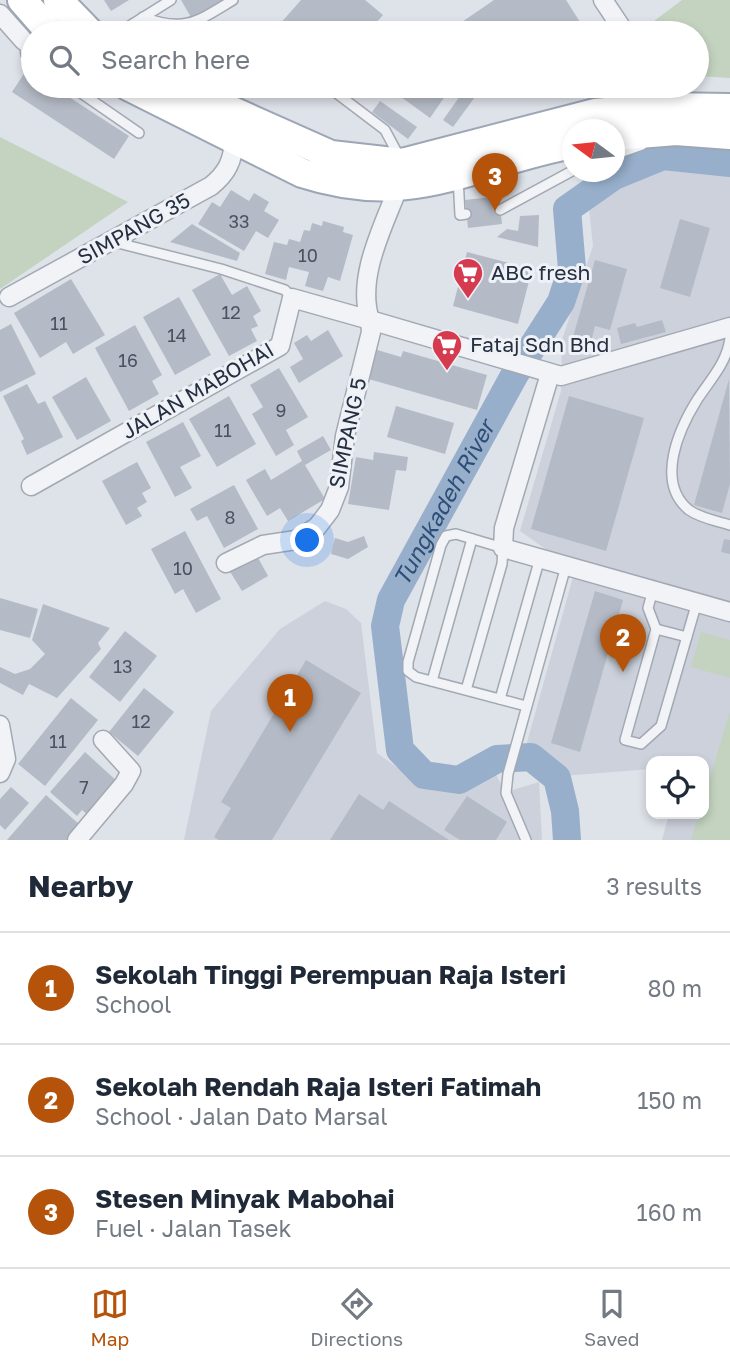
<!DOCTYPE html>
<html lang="en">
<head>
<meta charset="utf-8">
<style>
  :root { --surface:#fff; --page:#f6f6f7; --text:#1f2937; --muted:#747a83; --line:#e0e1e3; --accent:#b45309 }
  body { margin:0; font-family:"Golos Text",sans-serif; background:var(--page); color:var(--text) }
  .controls { position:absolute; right:21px; bottom:21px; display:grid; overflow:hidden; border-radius:14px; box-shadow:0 4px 10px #0003 }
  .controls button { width:63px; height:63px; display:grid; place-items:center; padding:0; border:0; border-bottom:2px solid var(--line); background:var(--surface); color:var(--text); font:35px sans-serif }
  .compass { position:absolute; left:562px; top:119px; width:63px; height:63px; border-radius:50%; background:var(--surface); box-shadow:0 4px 10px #0003; rotate:285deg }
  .you { position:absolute; left:308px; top:541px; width:24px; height:24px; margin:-18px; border:5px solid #fff; border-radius:50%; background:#1a73e8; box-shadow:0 0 0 10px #1a73e833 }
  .badge { display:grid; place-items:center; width:46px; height:46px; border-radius:50%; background:var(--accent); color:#fff; font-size:23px; font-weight:700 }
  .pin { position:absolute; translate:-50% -58px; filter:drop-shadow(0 2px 4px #0008) }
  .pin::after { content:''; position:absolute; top:37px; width:24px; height:21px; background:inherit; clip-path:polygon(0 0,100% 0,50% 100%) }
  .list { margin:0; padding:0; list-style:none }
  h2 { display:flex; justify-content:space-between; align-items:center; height:91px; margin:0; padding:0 28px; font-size:30px }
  h2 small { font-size:23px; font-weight:400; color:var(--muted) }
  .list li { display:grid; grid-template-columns:46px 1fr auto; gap:21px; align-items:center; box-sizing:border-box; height:112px; padding:0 28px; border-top:2px solid var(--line) }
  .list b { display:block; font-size:26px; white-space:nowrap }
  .list p { margin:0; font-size:23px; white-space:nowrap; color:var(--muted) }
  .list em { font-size:23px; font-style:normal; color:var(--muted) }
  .icon { flex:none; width:38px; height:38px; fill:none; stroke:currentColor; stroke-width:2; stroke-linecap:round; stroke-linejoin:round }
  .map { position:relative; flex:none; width:730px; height:840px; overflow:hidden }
  .search { position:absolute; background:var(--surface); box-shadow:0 4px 10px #0003; left:21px; right:21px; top:21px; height:77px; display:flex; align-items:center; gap:18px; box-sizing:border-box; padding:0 24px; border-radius:38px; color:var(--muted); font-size:26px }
  .sheet { height:427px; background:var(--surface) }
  nav { display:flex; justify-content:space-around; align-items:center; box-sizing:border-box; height:98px; border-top:2px solid var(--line); background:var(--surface); font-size:19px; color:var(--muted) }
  nav a { display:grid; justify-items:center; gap:4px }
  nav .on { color:var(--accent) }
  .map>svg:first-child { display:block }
  .built { fill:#ccd1db }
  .green { fill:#c3d3bf }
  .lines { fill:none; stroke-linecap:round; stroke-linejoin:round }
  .river { stroke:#97afcb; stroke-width:28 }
  .building { fill:#b5bbc6 }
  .service-casing { stroke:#a3a9b3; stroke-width:12 }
  .minor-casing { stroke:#a3a9b3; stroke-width:21 }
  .primary-casing { stroke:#9da6b5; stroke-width:32 }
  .service { stroke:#f1f3f7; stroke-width:9 }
  .minor { stroke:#f1f3f7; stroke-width:18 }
  .primary { stroke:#fff; stroke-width:28 }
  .labels { text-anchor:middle; stroke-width:6; stroke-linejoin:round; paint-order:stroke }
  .number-label { font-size:18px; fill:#4a5262 }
  .street-label { font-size:21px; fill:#262f40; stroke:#eef1f6 }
  .poi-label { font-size:21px; fill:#262f40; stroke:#eef1f6; text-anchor:start }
  .water-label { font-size:23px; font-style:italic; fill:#2e4d77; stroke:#eef1f6 }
</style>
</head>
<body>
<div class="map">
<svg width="730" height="840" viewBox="0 0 730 840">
  <rect width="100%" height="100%" fill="#dee2e9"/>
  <g class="built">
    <path d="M647,155L730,164V840H662L669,814H704V761H651V769L562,776L526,746L575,570L520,531L561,391L562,340L593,246L588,199Z"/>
    <path d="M325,601L346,609L361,623L377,753L427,789L459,793L496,775L506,792L539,782L542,840H184L211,711L280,629Z"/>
  </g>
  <g class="green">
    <path d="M682,0H730V78L697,76V33H638Z"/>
    <path d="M0,137L128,202L0,289Z"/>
    <path d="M701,632L730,640V678L691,667Z"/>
    <path d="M730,711V840H691L699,814H704V798Z"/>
  </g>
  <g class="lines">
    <path class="river" id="s1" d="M567,840L565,811L557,778L531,757L497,759L459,780L424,775L400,750L385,626L391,600L515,374L561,302L572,269L567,209L614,176L663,156L730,163"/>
  </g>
  <g class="building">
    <path d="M104,0H129L111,11Z"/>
    <path d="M181,0H224L192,19Z"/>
    <path d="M301,0H365L383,15L367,33H272Z"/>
    <path d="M494,0H566L580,22L564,33H466L459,24Z"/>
    <path d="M27,69L33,73V86H52L129,136L114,159L12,92Z"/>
    <path d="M386,86H452L430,118Z"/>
    <path d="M467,86H483L453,127L443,120Z"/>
    <path d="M380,101L417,127L408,139L372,112Z"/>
    <path d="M231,190L249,201L254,193L269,202L264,211L279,220L268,238L256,231L244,251L198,224L212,202L220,207Z"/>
    <path d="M499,196L502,224L468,228L465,200Z"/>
    <path d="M539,215L538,247L497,237L507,229L518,231L520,216Z"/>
    <path d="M680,219L710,228L690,297L660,288Z"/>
    <path d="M323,221L344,227L343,232L353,235L340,281L328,277L323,291L305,286L309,272L289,267L286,280L265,274L274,242L287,245L289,239L300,242L304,230L310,231L312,223L322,226Z"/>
    <path d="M192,224L240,253L237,261L170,242Z"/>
    <path d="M467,252L532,269L518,324L453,306Z"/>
    <path d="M595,260L627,269L610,330L595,326L591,342L573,337Z"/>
    <path d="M220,274L232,295L247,286L261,311L253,316L258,326L251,329L257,341L229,356L192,290Z"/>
    <path d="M71,279L105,335L73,354L66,342L40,358L14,313Z"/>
    <path d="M179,297L211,355L175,375L143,317Z"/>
    <path d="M662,320L666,332L621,344L617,328L635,323L637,327Z"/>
    <path d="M11,324L36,374L0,392V330Z"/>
    <path d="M135,325L162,375L152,381L159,394L129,411L95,348Z"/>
    <path d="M328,330L343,356L299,383L290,367L303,359L294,343L307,335L311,341Z"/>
    <path d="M374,349L401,357L403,351L487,375L477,410L365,378Z"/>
    <path d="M279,368L308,417L286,430L294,445L276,456L252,414L263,407L250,385Z"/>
    <path d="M86,377L111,421L77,440L52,397Z"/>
    <path d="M729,379L730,484L722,513L694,505Z"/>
    <path d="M27,384L38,404L45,401L63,437L27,455L21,441L24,439L3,396Z"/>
    <path d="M229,396L256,444L217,467L189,419Z"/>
    <path d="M569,396L644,418L606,551L531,529Z"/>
    <path d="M396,406L454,423L445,454L387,437Z"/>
    <path d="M183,422L201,456L180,467L192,488L175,497L146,442Z"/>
    <path d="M323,436L331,450L305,465L325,499L288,521L280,508L267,516L246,480L265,469L271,480L302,461L297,451Z"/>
    <path d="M374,452L408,457L406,471L396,470L389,510L348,504L356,457L373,460Z"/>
    <path d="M137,462L151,488L142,493L147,502L137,508L142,516L126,525L102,481Z"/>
    <path d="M234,485L258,529L224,548L207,516L197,521L190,509Z"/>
    <path d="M185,531L221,599L196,613L183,589L175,594L151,549Z"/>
    <path d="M364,536L368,547L348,559L331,554L335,538L348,542Z"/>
    <path d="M724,539L730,540V554L721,552Z"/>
    <path d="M256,554L268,576L242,591L229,570Z"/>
    <path d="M595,591L623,600L580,752L551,743Z"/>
    <path d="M0,598L38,609L30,638L0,630Z"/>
    <path d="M43,604L110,628L98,643L101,649L57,698L29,684L23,695L0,683V667L15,674L30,669L45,654L32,640Z"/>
    <path d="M125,631L157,656L120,702L89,677Z"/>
    <path d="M306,660L361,693L272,840H219L214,837L231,808L221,802Z"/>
    <path d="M144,688L174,712L138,756L109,732Z"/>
    <path d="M71,698L98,720L45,786L18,764Z"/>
    <path d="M85,752L119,783L90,817L82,810L77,816L50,792Z"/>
    <path d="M11,787L29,803L5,830L0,825V799Z"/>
    <path d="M359,794L383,810L389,801L449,840H330Z"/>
    <path d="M46,795L80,825L67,840H7Z"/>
    <path d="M467,796L507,822L496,840H460L444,830Z"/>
  </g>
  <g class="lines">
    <g class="service-casing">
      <g id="service">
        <path d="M143,17C185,33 198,21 233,0"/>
        <path d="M118,33L171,0"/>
        <path d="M24,41L26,55L33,60"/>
        <path d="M71,86L139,133"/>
        <path d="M327,86L385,130L400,158"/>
        <path d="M614,155L642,145"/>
        <path d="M458,177L460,215L466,214"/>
        <path d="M500,210L572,171"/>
        <path d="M114,242L221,269L285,290L292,298"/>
        <path d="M730,338C727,363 710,380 697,400C679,429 655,482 689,510C700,518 717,521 730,525"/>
        <path d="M653,590L648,608L656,629L625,740L641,744L661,726L697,602"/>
        <path d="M656,629L687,637"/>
        <path d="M432,681L472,539"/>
        <path d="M466,690L502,564L503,548L456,534L446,536L441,545L408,662V671L416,677L526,706"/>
        <path d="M500,699L540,558"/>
        <path d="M526,840L506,793L508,774L566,566"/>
      </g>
    </g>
    <g class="minor-casing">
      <g id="minor">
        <path d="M603,0L625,33"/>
        <path d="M0,14L24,41"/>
        <path d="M655,86L663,107"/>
        <path d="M9,297L211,186C227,173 233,161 234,140"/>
        <path d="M550,374L504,528L503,548L730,612"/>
        <path d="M31,486L280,346L292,298L370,320C356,278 383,227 398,188"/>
        <path d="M226,563L263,545L296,540L317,527L330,510L339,487L345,436L371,332L370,320L561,376L730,327"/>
        <path d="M0,725L6,759L0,773"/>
        <path d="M77,840L124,784L131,771L103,740"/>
      </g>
    </g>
    <g class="primary-casing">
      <g id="primary">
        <path d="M22,0L51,33"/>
        <path d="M58,0L90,33"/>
        <path d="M128,86L302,173C413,209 469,164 572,144"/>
        <path d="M176,86L331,155L402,163L595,113L663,107L730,108"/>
        <path d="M614,136L676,131L730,135"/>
      </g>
    </g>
    <use href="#service" class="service"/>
    <use href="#minor" class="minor"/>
    <use href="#primary" class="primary"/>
  </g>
  <defs>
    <g id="supermarket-pin" transform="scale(1.575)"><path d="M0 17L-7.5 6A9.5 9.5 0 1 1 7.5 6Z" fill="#d63a4f" stroke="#eef1f6"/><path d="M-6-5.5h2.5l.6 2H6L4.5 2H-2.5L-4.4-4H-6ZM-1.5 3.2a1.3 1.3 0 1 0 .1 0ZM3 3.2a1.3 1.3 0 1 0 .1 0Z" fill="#fff"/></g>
  </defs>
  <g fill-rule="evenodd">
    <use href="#supermarket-pin" x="468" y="273"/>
    <use href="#supermarket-pin" x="447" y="345"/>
  </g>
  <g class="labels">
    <g class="number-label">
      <text x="239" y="228">33</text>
      <text x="308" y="262">10</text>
      <text x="231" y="319">12</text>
      <text x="59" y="330">11</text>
      <text x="177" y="342">14</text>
      <text x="128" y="367">16</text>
      <text x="281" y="417">9</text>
      <text x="223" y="437">11</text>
      <text x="230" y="524">8</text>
      <text x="183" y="575">10</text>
      <text x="123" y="673">13</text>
      <text x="141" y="728">12</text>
      <text x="58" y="748">11</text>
      <text x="84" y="794">7</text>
    </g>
    <g class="street-label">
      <text transform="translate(134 229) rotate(-29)" y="7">SIMPANG 35</text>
      <text transform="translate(198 391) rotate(-30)" y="7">JALAN MABOHAI</text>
      <text transform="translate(348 433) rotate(-78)" y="7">SIMPANG 5</text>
    </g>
    <g class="poi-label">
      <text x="491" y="280">ABC fresh</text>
      <text x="470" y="352">Fataj Sdn Bhd</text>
    </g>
    <g class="water-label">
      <text dy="8" stroke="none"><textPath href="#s1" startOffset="506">Tungkadeh River</textPath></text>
    </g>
  </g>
</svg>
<div class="controls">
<button><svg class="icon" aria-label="locate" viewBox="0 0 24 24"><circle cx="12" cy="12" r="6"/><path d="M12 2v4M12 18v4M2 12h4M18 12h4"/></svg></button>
</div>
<svg class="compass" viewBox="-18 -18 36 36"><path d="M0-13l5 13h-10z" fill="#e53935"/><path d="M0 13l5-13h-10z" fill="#747a83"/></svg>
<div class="you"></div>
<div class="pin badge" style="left:290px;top:732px">1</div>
<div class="pin badge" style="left:623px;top:672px">2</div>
<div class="pin badge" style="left:495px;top:211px">3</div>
<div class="search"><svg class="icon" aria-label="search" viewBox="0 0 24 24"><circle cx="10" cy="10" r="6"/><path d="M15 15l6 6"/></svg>Search here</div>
</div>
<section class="sheet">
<h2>Nearby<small>3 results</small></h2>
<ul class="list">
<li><span class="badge">1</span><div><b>Sekolah Tinggi Perempuan Raja Isteri</b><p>School</p></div><em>80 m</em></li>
<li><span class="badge">2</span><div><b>Sekolah Rendah Raja Isteri Fatimah</b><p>School · Jalan Dato Marsal</p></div><em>150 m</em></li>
<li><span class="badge">3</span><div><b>Stesen Minyak Mabohai</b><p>Fuel · Jalan Tasek</p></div><em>160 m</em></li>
</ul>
</section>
<nav>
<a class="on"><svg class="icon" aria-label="map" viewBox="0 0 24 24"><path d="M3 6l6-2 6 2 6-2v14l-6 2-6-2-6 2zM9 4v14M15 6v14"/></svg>Map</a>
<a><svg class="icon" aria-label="directions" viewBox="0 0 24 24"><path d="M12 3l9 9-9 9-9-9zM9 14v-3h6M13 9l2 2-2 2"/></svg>Directions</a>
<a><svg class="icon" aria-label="saved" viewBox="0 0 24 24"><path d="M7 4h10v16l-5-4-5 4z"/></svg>Saved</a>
</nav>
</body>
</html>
